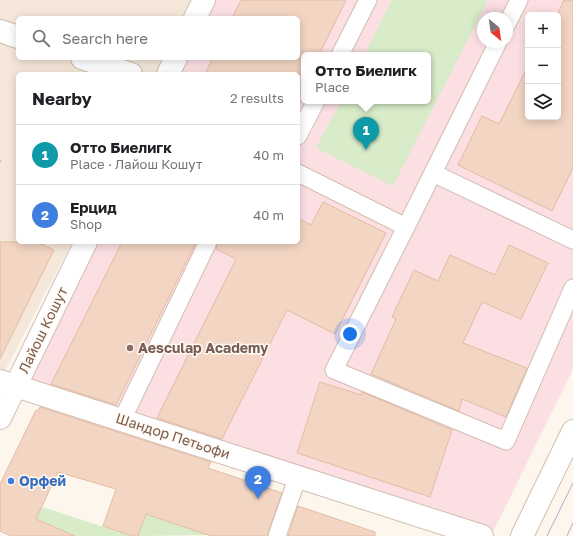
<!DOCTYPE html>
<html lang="en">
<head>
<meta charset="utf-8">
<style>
  :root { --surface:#fff; --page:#f2f2f2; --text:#202124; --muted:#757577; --line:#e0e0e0; --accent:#1a73e8 }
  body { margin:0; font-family:"Golos Text",sans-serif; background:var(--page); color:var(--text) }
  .controls { position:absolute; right:12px; top:12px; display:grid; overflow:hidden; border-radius:6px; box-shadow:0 2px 10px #0003 }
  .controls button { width:36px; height:36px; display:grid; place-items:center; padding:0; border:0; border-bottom:1px solid var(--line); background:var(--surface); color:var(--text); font:20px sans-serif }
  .compass { position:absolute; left:477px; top:12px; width:36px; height:36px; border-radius:50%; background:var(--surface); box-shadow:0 2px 10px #0003; rotate:151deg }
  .you { position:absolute; left:350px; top:334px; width:14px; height:14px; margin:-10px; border:3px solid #fff; border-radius:50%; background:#1a73e8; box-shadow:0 0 0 6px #1a73e833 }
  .badge { display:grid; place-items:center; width:26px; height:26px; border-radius:50%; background:var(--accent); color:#fff; font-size:13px; font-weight:700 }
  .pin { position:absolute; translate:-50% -33px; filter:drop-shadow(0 1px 2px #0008) }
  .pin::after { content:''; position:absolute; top:21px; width:14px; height:12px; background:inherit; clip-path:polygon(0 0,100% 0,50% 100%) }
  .popup { position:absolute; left:301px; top:52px; width:130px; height:52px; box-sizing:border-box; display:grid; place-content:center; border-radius:6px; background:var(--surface); filter:drop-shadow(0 1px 3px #0005); font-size:13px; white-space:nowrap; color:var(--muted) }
  .popup b { font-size:15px; color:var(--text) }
  .popup::after { content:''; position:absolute; left:50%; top:100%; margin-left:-8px; border:8px solid transparent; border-top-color:var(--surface) }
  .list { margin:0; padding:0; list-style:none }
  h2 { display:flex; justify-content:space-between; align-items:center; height:52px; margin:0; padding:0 16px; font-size:17px }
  h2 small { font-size:13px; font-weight:400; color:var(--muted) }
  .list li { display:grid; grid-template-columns:26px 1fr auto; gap:12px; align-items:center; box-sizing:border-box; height:60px; padding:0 16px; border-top:1px solid var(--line) }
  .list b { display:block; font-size:15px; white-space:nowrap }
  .list p { margin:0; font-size:13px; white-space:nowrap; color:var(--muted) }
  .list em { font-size:13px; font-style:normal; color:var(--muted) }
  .icon { flex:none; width:22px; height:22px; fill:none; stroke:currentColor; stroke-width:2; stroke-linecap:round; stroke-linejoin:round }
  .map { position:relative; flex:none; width:573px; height:536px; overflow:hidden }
  .search { position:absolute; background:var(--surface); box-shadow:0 2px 10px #0003; left:16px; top:16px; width:284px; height:44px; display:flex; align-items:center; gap:10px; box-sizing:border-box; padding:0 14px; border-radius:6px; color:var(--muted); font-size:15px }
  .panel { position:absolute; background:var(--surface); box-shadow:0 2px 10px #0003; left:16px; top:72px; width:284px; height:172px; border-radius:6px }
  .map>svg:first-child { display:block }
  .residential { fill:#f5e8da }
  .medical { fill:#fbdfe3; fill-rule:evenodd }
  .green { fill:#d8ecc9 }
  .building { fill:#f3d5c3; stroke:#e6bba3 }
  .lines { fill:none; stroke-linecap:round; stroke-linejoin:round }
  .service-casing { stroke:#d1beb0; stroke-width:19 }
  .minor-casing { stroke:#d1beb0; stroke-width:24 }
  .path { stroke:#d9b8a5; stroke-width:2.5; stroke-dasharray:1 3; stroke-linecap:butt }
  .service { stroke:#fff; stroke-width:17 }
  .minor { stroke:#fff; stroke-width:22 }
  .tram { stroke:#b9a8c9; stroke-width:1 }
  .education-dot { fill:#8d6e63; stroke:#fffaf3; stroke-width:1.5 }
  .shop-dot { fill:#3f7fe0; stroke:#fffaf3; stroke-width:1.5 }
  .labels { text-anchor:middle; stroke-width:3; stroke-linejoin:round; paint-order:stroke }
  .street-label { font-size:14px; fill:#7a5c4d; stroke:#fffaf3 }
  .education-label { font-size:14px; font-weight:bold; fill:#785e54; stroke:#fffaf3; text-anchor:start }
  .shop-label { font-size:14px; font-weight:bold; fill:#366cbe; stroke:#fffaf3; text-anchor:start }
</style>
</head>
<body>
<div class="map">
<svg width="573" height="536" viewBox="0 0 573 536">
  <rect width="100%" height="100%" fill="#fdf6ec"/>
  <path class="residential" d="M0,0H191L183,18H18V58H164L156,74H18V242H72L0,380Z"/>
  <path class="medical" d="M211,0H573V369L493,532L16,393L91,242H298V74H174L182,58H298V18H202ZM528,15H558V117H528ZM483,18H507V42H483ZM304,55H428V101H304Z"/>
  <g class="green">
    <path d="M392,0H488L393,186L316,148L341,101H428V55H364Z"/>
    <path d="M42,507L132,536H36V519Z"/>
    <path d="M146,514L209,535L138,536Z"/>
  </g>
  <g class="building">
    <path d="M241,0H346L319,55H304V74H205L213,58H298V18H232Z"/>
    <path d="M564,0H573V168L552,211L458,165L482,116L499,124L528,66V117H558L557,15Z"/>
    <path d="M323,202L386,233L335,334L287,310L222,439L157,418L236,259L216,249L218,242H298V218L311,225Z"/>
    <path d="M0,242H37L54,250L0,359Z"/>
    <path d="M122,242H196L116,405L51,384Z"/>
    <path d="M509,245L548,263L521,319L482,302L463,343L527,368L506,417L462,399L459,411L371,374L396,319L392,317L414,270L438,281L450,255L495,275Z"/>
    <path d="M320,382L361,395L362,392L452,430L430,497L297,453Z"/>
    <path d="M40,407L211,462L208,468L282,493L267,536H211L146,514L138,536H132L103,526L116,489L58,472L36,519L75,536H11L0,531V484L36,410L38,411Z"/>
    <path d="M298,506L375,532V536H288Z"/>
  </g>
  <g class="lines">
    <g class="service-casing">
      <g id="service">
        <path d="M507,24L519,0"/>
        <path d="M340,55L368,0"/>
        <path d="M298,136L316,101"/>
        <path d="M298,173L406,227L498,42"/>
        <path d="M433,173L573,240"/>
        <path d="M406,227L334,370L506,441L573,288"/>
        <path d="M122,420L208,242"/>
        <path d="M277,536L298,476"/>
      </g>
    </g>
    <g class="minor-casing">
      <g id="minor">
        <path d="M195,18L204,0"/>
        <path d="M0,31L18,37"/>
        <path d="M82,58L131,74"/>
        <path d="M168,74L176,58"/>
        <path d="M0,381L482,536"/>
        <path d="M0,418L86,242"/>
        <path d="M522,536L573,431"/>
      </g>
    </g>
    <path class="path" d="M0,161L3,162"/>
    <use href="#service" class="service"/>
    <use href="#minor" class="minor"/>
    <g class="tram">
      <path d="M547,536L573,483"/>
      <path d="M567,536L573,523"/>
    </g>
  </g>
  <circle class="education-dot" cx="130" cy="348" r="4"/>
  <circle class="shop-dot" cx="11" cy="481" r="4"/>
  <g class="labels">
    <g class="street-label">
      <text transform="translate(43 330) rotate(-64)" y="5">Лайош Кошут</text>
      <text transform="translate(173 436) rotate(18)" y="5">Шандор Петьофи</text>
    </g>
    <g class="education-label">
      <text x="138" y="353">Aesculap Academy</text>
    </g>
    <g class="shop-label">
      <text x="19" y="486">Орфей</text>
    </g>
  </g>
</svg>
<div class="controls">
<button>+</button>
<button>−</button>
<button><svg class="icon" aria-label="layers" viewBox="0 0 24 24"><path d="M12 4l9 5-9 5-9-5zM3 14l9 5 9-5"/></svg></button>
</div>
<svg class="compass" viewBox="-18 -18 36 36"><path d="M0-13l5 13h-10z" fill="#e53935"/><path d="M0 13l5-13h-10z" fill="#757577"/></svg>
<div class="you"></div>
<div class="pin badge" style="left:366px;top:150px;background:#0f9aa8">1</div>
<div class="popup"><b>Отто Биелигк</b>Place</div>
<div class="pin badge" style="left:258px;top:499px;background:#3f7fe0">2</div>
<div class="search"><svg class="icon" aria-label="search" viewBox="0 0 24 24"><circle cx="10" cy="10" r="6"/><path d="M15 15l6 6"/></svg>Search here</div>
<section class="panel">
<h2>Nearby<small>2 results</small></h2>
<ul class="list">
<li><span class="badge" style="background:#0f9aa8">1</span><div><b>Отто Биелигк</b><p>Place · Лайош Кошут</p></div><em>40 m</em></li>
<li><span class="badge" style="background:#3f7fe0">2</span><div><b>Ерцид</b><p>Shop</p></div><em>40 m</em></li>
</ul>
</section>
</div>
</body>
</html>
